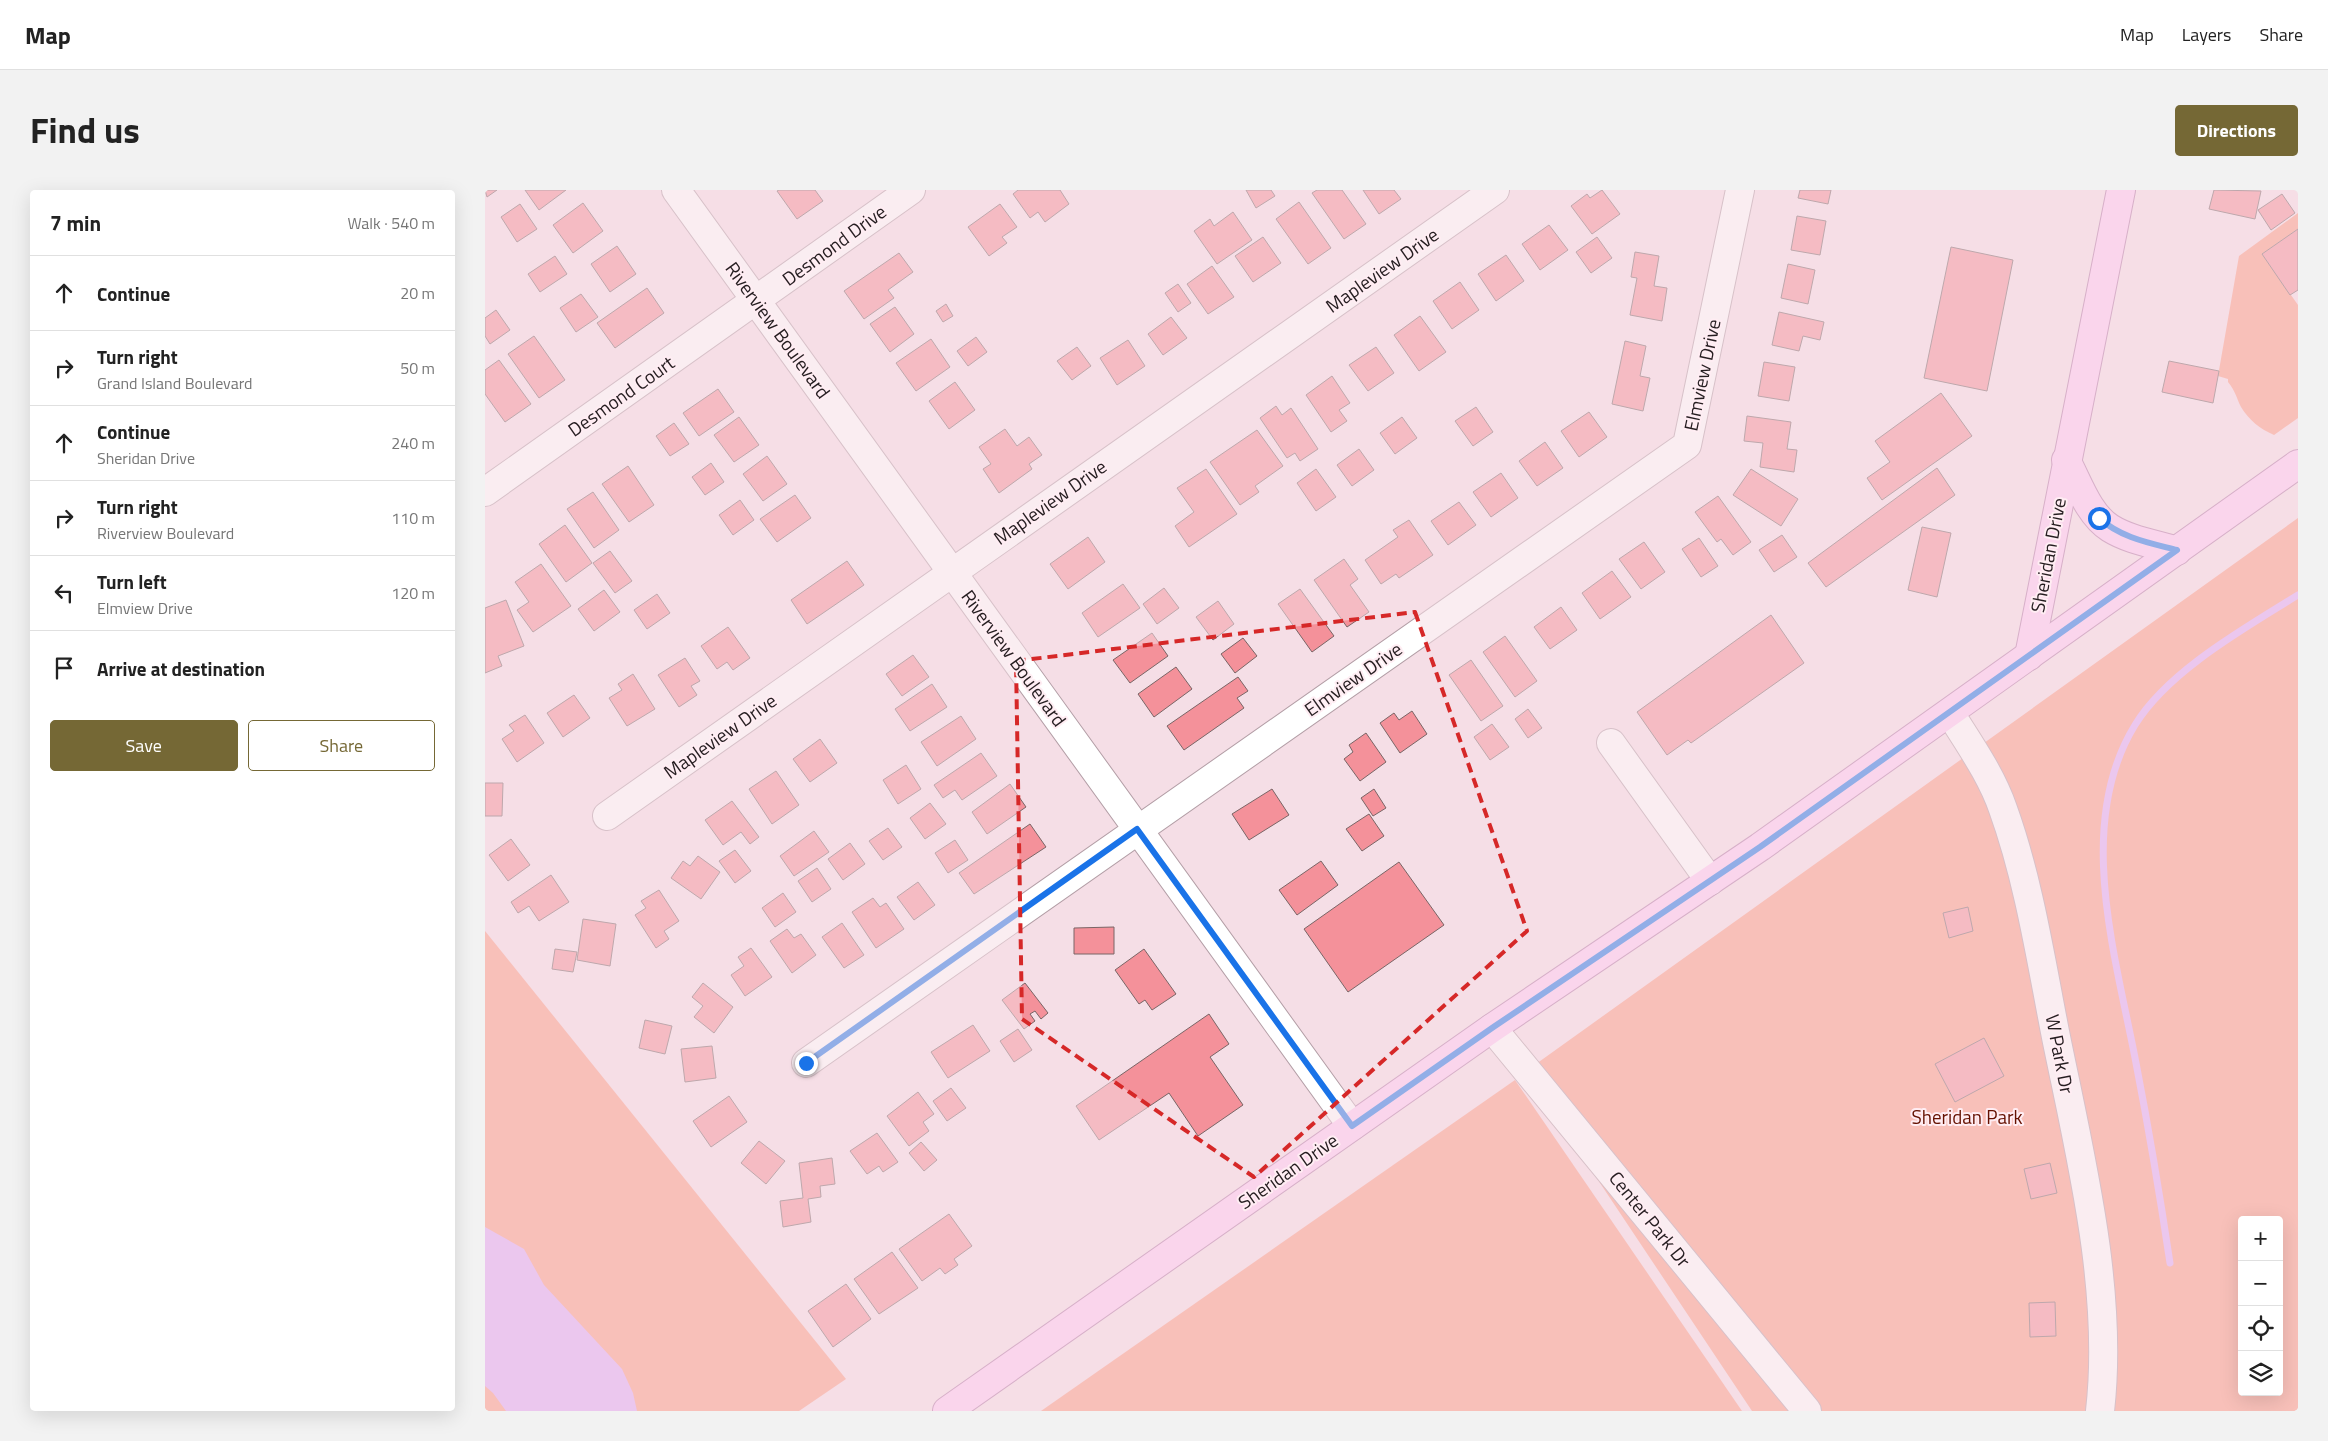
<!DOCTYPE html>
<html lang="en">
<head>
<meta charset="utf-8">
<style>
  :root { --surface:#fff; --page:#f2f2f2; --text:#222; --muted:#767676; --line:#e0e0e0; --accent:#756835 }
  body { margin:0; font-family:"Titillium Web",sans-serif; background:var(--page); color:var(--text) }
  .controls { position:absolute; right:15px; bottom:15px; display:grid; overflow:hidden; border-radius:5px; box-shadow:0 5px 20px #0002 }
  .controls button { width:45px; height:45px; display:grid; place-items:center; padding:0; border:0; border-bottom:1px solid var(--line); background:var(--surface); color:var(--text); font:25px sans-serif }
  .stop { position:absolute; width:15px; height:15px; margin:-11px; border:4px solid #1a73e8; border-radius:50%; background:#fff }
  .stop.end { background:#1a73e8; border-color:#fff; box-shadow:0 1px 5px #0008 }
  .list { margin:0; padding:0; list-style:none }
  h2 { display:flex; justify-content:space-between; align-items:center; height:65px; margin:0; padding:0 20px; font-size:21px }
  h2 small { font-size:16px; font-weight:400; color:var(--muted) }
  .list li { display:grid; grid-template-columns:32px 1fr auto; gap:15px; align-items:center; box-sizing:border-box; height:75px; padding:0 20px; border-top:1px solid var(--line) }
  .list b { display:block; font-size:19px; white-space:nowrap }
  .list p { margin:0; font-size:16px; white-space:nowrap; color:var(--muted) }
  .list em { font-size:16px; font-style:normal; color:var(--muted) }
  .actions { display:flex; gap:10px; padding:15px 20px }
  .actions a { flex:1; padding:11px 0; border:1px solid var(--accent); border-radius:5px; text-align:center; font-size:18px; color:var(--accent) }
  .actions .main { background:var(--accent); color:#fff }
  .icon { flex:none; width:28px; height:28px; fill:none; stroke:currentColor; stroke-width:2; stroke-linecap:round; stroke-linejoin:round }
  .map { position:relative; flex:none; width:1813px; height:1221px; overflow:hidden; border-radius:5px }
  header { display:flex; align-items:center; gap:30px; box-sizing:border-box; height:70px; padding:0 25px; background:var(--surface); border-bottom:1px solid var(--line) }
  header strong { font-size:24px }
  nav { display:flex; gap:28px; margin-inline-start:auto; font-size:18px }
  .intro { display:flex; align-items:center; justify-content:space-between; box-sizing:border-box; height:120px; padding:0 30px }
  h1 { margin:0; font-size:35px }
  .button { padding:12px 22px; border-radius:5px; background:var(--accent); color:#fff; font-size:18px; font-weight:700 }
  main { display:flex; gap:30px; padding:0 30px }
  aside { flex:1; background:var(--surface); border-radius:5px; box-shadow:0 5px 20px #0002 }
  .map>svg:first-child { display:block }
  .green { fill:#fb9b84; fill-rule:evenodd }
  .water { fill:#deaaf8 }
  .lines { fill:none; stroke-linecap:round; stroke-linejoin:round }
  .stream { stroke:#deaaf8; stroke-width:7 }
  .building { fill:#f4919a; stroke:#7a6566 }
  .minor-casing { stroke:#b39ea6; stroke-width:30 }
  .major-casing { stroke:#b277a5; stroke-width:30 }
  .minor { stroke:#fff; stroke-width:28 }
  .major { stroke:#fecaf4; stroke-width:28 }
  .route { stroke:#1a73e8; stroke-width:6 }
  .marked { fill:none; stroke:#d62828; stroke-width:4; stroke-dasharray:10 6; stroke-linejoin:round }
  .labels { text-anchor:middle; stroke-width:4; stroke-linejoin:round; paint-order:stroke }
  .street-label { font-size:19px; fill:#251d20; stroke:#ffedf3 }
  .park-label { font-size:19px; fill:#651100; stroke:#ffedf3 }
</style>
</head>
<body>
<header>
<strong>Map</strong>
<nav><a>Map</a><a>Layers</a><a>Share</a></nav>
</header>
<div class="intro"><h1>Find us</h1><a class="button">Directions</a></div>
<main>
<aside>
<h2>7 min<small>Walk · 540 m</small></h2>
<ul class="list">
<li><svg class="icon" aria-label="ahead" viewBox="0 0 24 24"><path d="M12 20V5M6 11l6-6 6 6"/></svg><div><b>Continue</b></div><em>20 m</em></li>
<li><svg class="icon" aria-label="right" viewBox="0 0 24 24"><path d="M7 20v-9h11M14 6l5 5-5 5"/></svg><div><b>Turn right</b><p>Grand Island Boulevard</p></div><em>50 m</em></li>
<li><svg class="icon" aria-label="ahead" viewBox="0 0 24 24"><path d="M12 20V5M6 11l6-6 6 6"/></svg><div><b>Continue</b><p>Sheridan Drive</p></div><em>240 m</em></li>
<li><svg class="icon" aria-label="right" viewBox="0 0 24 24"><path d="M7 20v-9h11M14 6l5 5-5 5"/></svg><div><b>Turn right</b><p>Riverview Boulevard</p></div><em>110 m</em></li>
<li><svg class="icon" aria-label="left" viewBox="0 0 24 24"><path d="M17 20v-9H6M10 6l-5 5 5 5"/></svg><div><b>Turn left</b><p>Elmview Drive</p></div><em>120 m</em></li>
<li><svg class="icon" aria-label="arrive" viewBox="0 0 24 24"><path d="M6 21V4h12l-3 4 3 4H6"/></svg><div><b>Arrive at destination</b></div></li>
</ul>
<div class="actions"><a class="main">Save</a><a>Share</a></div>
</aside>
<div class="map">
<svg width="1813" height="1221" viewBox="0 0 1813 1221">
  <rect width="100%" height="100%" fill="#f5dee6"/>
  <g class="green">
    <path d="M1813,23V39L1777,64L1813,115V228L1789,245C1775,239 1764,230 1756,217C1751,207 1751,202 1743,192V189L1733,186L1754,66Z"/>
    <path d="M1813,328V1221H1267L1103,975L1051,874ZM1757,1030H1794V1202H1757Z"/>
    <path d="M0,741L361,1189L314,1221H0Z"/>
    <path d="M1030,890L1257,1221H556Z"/>
  </g>
  <path class="water" d="M0,1037L39,1059L59,1095L137,1179L148,1203L152,1221H21L8,1203L0,1196Z"/>
  <g class="lines">
    <path class="stream" d="M1685,1073C1675,1006 1664,940 1651,873C1631,767 1589,634 1650,535C1683,481 1760,438 1813,405"/>
  </g>
  <g class="building">
    <path d="M0,0H12L2,7Z"/>
    <path d="M40,0H81L54,20Z"/>
    <path d="M294,0H330L338,11L312,29L292,1Z"/>
    <path d="M533,0H575L584,14L560,32L553,22L545,28L528,4Z"/>
    <path d="M761,0H786L790,6L771,18Z"/>
    <path d="M832,0H857L881,34L859,49L827,3Z"/>
    <path d="M878,0H909L916,9L894,24Z"/>
    <path d="M1117,0L1135,24L1107,44L1086,16L1102,4L1105,8Z"/>
    <path d="M1315,0H1346L1343,14L1313,8Z"/>
    <path d="M1729,0L1776,1L1770,29L1724,19Z"/>
    <path d="M1797,4L1810,23L1786,40L1773,20Z"/>
    <path d="M814,12L846,58L823,74L791,29Z"/>
    <path d="M98,13L118,41L88,63L68,35Z"/>
    <path d="M35,14L52,39L32,52L16,27Z"/>
    <path d="M515,14L532,37L517,47L522,53L504,66L483,37Z"/>
    <path d="M748,22L767,50L732,74L709,41L725,29L729,36Z"/>
    <path d="M1312,26L1341,31L1335,65L1306,60Z"/>
    <path d="M1064,35L1083,60L1055,80L1037,54Z"/>
    <path d="M1813,39V100L1805,105L1777,64Z"/>
    <path d="M778,47L796,73L768,92L750,66Z"/>
    <path d="M1112,47L1127,68L1106,83L1091,62Z"/>
    <path d="M132,56L151,84L125,102L106,74Z"/>
    <path d="M1466,57L1528,70L1502,201L1439,188Z"/>
    <path d="M1150,62L1174,66L1169,96L1182,98L1177,131L1145,125L1152,88L1146,87Z"/>
    <path d="M414,63L428,82L403,100L409,108L379,129L359,101Z"/>
    <path d="M1021,65L1039,91L1011,111L993,84Z"/>
    <path d="M70,66L82,84L55,102L43,84Z"/>
    <path d="M1303,74L1330,80L1323,114L1296,108Z"/>
    <path d="M727,76L749,107L723,124L702,94Z"/>
    <path d="M975,92L994,120L967,139L948,111Z"/>
    <path d="M693,94L706,113L693,122L680,103Z"/>
    <path d="M162,98L179,123L130,158L112,133Z"/>
    <path d="M96,104L113,127L91,142L75,118Z"/>
    <path d="M461,114L468,126L458,132L451,121Z"/>
    <path d="M410,117L429,144L405,162L385,134Z"/>
    <path d="M11,120L25,140L5,154L0,146V128Z"/>
    <path d="M1294,122L1339,132L1335,150L1318,146L1314,161L1287,155Z"/>
    <path d="M935,126L961,162L934,181L909,145Z"/>
    <path d="M686,127L702,148L678,165L663,144Z"/>
    <path d="M49,146L80,190L54,208L23,164Z"/>
    <path d="M491,147L502,162L483,176L472,161Z"/>
    <path d="M446,149L465,177L431,201L411,173Z"/>
    <path d="M643,150L660,176L632,195L615,168Z"/>
    <path d="M1140,151L1161,156L1155,186L1165,188L1158,221L1127,214Z"/>
    <path d="M592,157L606,176L587,190L572,171Z"/>
    <path d="M891,157L909,183L883,201L864,175Z"/>
    <path d="M14,170L46,214L20,232L0,204V180Z"/>
    <path d="M1684,171L1734,181L1728,213L1677,202Z"/>
    <path d="M1279,172L1310,177L1304,211L1273,206Z"/>
    <path d="M847,186L865,213L854,220L862,231L846,242L821,205Z"/>
    <path d="M470,192L490,220L464,239L444,211Z"/>
    <path d="M233,199L249,222L214,246L198,223Z"/>
    <path d="M1456,203L1487,246L1397,310L1382,288L1405,272L1390,251Z"/>
    <path d="M791,216L797,225L806,218L833,259L815,271L810,263L802,268L775,228Z"/>
    <path d="M991,217L1008,242L988,256L970,231Z"/>
    <path d="M1104,222L1122,247L1094,267L1076,241Z"/>
    <path d="M1262,226L1306,232L1302,259L1312,260L1309,282L1275,277L1278,253L1259,251Z"/>
    <path d="M254,227L274,255L249,272L229,245Z"/>
    <path d="M917,227L932,248L910,264L895,243Z"/>
    <path d="M189,233L204,254L185,266L171,246Z"/>
    <path d="M520,239L532,256L544,247L557,265L544,274L547,279L514,303L498,279L506,274L494,257Z"/>
    <path d="M772,240L798,276L770,296L774,302L755,315L725,272Z"/>
    <path d="M1060,252L1078,278L1052,296L1034,271Z"/>
    <path d="M874,259L889,280L867,296L852,275Z"/>
    <path d="M282,266L302,294L278,311L258,284Z"/>
    <path d="M226,273L239,292L220,305L207,287Z"/>
    <path d="M143,276L169,315L144,332L117,294Z"/>
    <path d="M1452,278L1470,305L1341,397L1323,373Z"/>
    <path d="M721,279L752,324L704,357L690,336L709,322L692,298Z"/>
    <path d="M831,279L851,307L831,321L812,293Z"/>
    <path d="M1266,279L1313,309L1296,336L1248,305Z"/>
    <path d="M1016,283L1033,308L1006,327L988,302Z"/>
    <path d="M108,302L134,340L109,358L82,319Z"/>
    <path d="M310,305L326,328L292,352L275,329Z"/>
    <path d="M1233,306L1266,352L1248,365L1236,349L1232,352L1210,322Z"/>
    <path d="M255,310L269,330L248,345L234,325Z"/>
    <path d="M974,312L991,335L963,355L946,331Z"/>
    <path d="M924,330L948,365L914,388L911,384L896,394L880,370L913,347L908,340Z"/>
    <path d="M80,335L107,373L81,392L54,354Z"/>
    <path d="M1437,337L1466,343L1452,407L1423,400Z"/>
    <path d="M1297,345L1312,367L1289,382L1274,360Z"/>
    <path d="M603,347L620,372L583,399L565,374Z"/>
    <path d="M1214,348L1233,376L1216,387L1197,359Z"/>
    <path d="M1159,352L1180,382L1156,399L1134,369Z"/>
    <path d="M125,361L147,391L130,403L108,373Z"/>
    <path d="M859,369L873,389L865,395L884,422L862,437L829,390Z"/>
    <path d="M362,371L379,395L322,434L306,410Z"/>
    <path d="M56,374L86,416L48,442L32,420L44,412L30,392Z"/>
    <path d="M1127,381L1146,407L1115,429L1097,403Z"/>
    <path d="M638,394L655,418L613,447L597,423Z"/>
    <path d="M679,398L694,418L672,434L658,414Z"/>
    <path d="M815,399L849,446L827,462L793,414Z"/>
    <path d="M119,400L135,422L109,441L93,419Z"/>
    <path d="M172,404L185,423L162,439L149,420Z"/>
    <path d="M21,410L39,456L13,466L17,476L0,483V418Z"/>
    <path d="M733,411L749,434L728,450L711,427Z"/>
    <path d="M1076,417L1092,440L1065,459L1049,437Z"/>
    <path d="M1286,425L1319,473L1206,553L1203,550L1182,565L1152,522Z"/>
    <path d="M243,437L265,468L248,480L242,472L232,479L216,456Z"/>
    <path d="M667,443L683,466L645,493L628,470Z"/>
    <path d="M1020,446L1052,491L1030,507L998,462Z"/>
    <path d="M758,448L772,466L750,483L736,464Z"/>
    <path d="M428,465L444,487L417,506L401,484Z"/>
    <path d="M200,468L215,491L206,496L212,505L194,517L173,485Z"/>
    <path d="M986,470L1018,516L996,531L964,485Z"/>
    <path d="M691,477L707,499L669,527L653,504Z"/>
    <path d="M148,484L170,519L142,536L124,508L137,500L133,494Z"/>
    <path d="M753,487L763,501L752,508L759,518L699,560L682,536Z"/>
    <path d="M447,494L462,517L425,541L410,519Z"/>
    <path d="M89,505L105,528L78,547L62,523Z"/>
    <path d="M1043,519L1057,538L1043,548L1030,529Z"/>
    <path d="M927,521L942,544L915,563L895,533L909,523L914,530Z"/>
    <path d="M40,525L59,553L32,572L17,549L29,541L24,535Z"/>
    <path d="M476,526L491,549L452,576L436,552Z"/>
    <path d="M1007,534L1024,557L1005,570L989,547Z"/>
    <path d="M881,543L901,572L875,591L859,569L868,562L864,555Z"/>
    <path d="M335,549L352,573L325,592L308,569Z"/>
    <path d="M496,563L512,586L477,610L470,600L458,608L449,595Z"/>
    <path d="M421,575L436,599L413,614L398,590Z"/>
    <path d="M291,581L314,615L287,634L264,599Z"/>
    <path d="M0,593H18L17,626H0Z"/>
    <path d="M525,594L541,617L502,644L487,622Z"/>
    <path d="M787,599L804,625L764,650L747,624Z"/>
    <path d="M889,599L901,618L888,626L876,608Z"/>
    <path d="M247,611L274,647L265,654L256,642L238,655L220,630Z"/>
    <path d="M445,613L461,634L440,649L425,628Z"/>
    <path d="M884,624L899,646L877,661L861,639Z"/>
    <path d="M545,634L561,657L489,704L474,683Z"/>
    <path d="M403,638L417,657L398,670L384,651Z"/>
    <path d="M329,641L344,662L309,686L295,666Z"/>
    <path d="M26,649L45,675L23,691L4,665Z"/>
    <path d="M470,650L483,670L463,683L450,663Z"/>
    <path d="M365,653L380,674L358,690L343,669Z"/>
    <path d="M250,660L266,681L250,693L234,671Z"/>
    <path d="M213,666L235,682L216,709L186,688L198,671L205,676Z"/>
    <path d="M836,671L853,695L812,725L794,700Z"/>
    <path d="M914,672L959,735L863,802L819,739Z"/>
    <path d="M332,678L346,699L327,712L313,691Z"/>
    <path d="M66,685L84,712L54,731L44,716L33,723L26,712Z"/>
    <path d="M433,692L450,715L429,730L412,707Z"/>
    <path d="M174,700L194,731L179,741L184,749L171,758L150,725L161,718L156,711Z"/>
    <path d="M298,703L311,722L290,737L277,718Z"/>
    <path d="M388,708L395,717L401,713L419,739L391,758L367,722Z"/>
    <path d="M1483,717L1488,741L1464,748L1458,723Z"/>
    <path d="M98,729L131,734L125,776L92,770Z"/>
    <path d="M357,733L379,765L359,778L337,747Z"/>
    <path d="M629,737V764H589V738Z"/>
    <path d="M302,739L309,748L316,744L331,765L307,783L285,751Z"/>
    <path d="M266,758L287,787L260,806L246,785L259,776L253,767Z"/>
    <path d="M70,759L92,762L88,782L67,779Z"/>
    <path d="M659,759L691,804L667,820L660,810L654,814L630,780Z"/>
    <path d="M218,793L248,817L229,843L209,827L218,816L207,807Z"/>
    <path d="M540,793L563,823L556,829L550,821L545,824L550,831L539,839L517,810Z"/>
    <path d="M724,824L744,854L725,867L758,915L713,946L684,903L614,950L591,916Z"/>
    <path d="M160,830L187,836L180,864L154,858Z"/>
    <path d="M488,835L505,861L463,888L446,862Z"/>
    <path d="M533,839L547,860L529,872L515,851Z"/>
    <path d="M1499,848L1519,886L1470,912L1450,874Z"/>
    <path d="M227,856L231,888L200,892L196,859Z"/>
    <path d="M466,898L481,918L462,931L448,911Z"/>
    <path d="M433,902L449,924L438,932L444,941L424,956L402,926Z"/>
    <path d="M244,906L262,932L226,957L208,931Z"/>
    <path d="M392,943L413,972L398,982L394,976L382,984L365,961Z"/>
    <path d="M274,951L300,971L281,994L256,973Z"/>
    <path d="M436,952L452,970L439,981L424,963Z"/>
    <path d="M347,968L350,994L335,996L336,1007L323,1009L326,1032L298,1037L295,1011L318,1008L314,973Z"/>
    <path d="M1565,973L1572,1003L1546,1009L1539,979Z"/>
    <path d="M464,1024L487,1056L469,1069L473,1075L460,1084L455,1078L437,1091L414,1059Z"/>
    <path d="M407,1062L433,1098L394,1124L369,1089Z"/>
    <path d="M361,1094L386,1129L348,1157L323,1121Z"/>
    <path d="M1570,1112L1571,1146L1545,1147L1544,1113Z"/>
  </g>
  <g class="lines">
    <g class="minor-casing">
      <g id="minor">
        <path d="M191,0L867,936"/>
        <path d="M0,302L426,0"/>
        <path d="M1465,523C1484,554 1506,584 1518,619C1544,691 1556,771 1571,847C1595,965 1629,1100 1615,1221"/>
        <path d="M1126,553L1225,691"/>
        <path d="M122,626L1010,0"/>
        <path d="M1007,838L1322,1221"/>
        <path d="M321,873L1202,255L1255,0"/>
      </g>
    </g>
    <g class="major-casing">
      <g id="major">
        <path d="M1581,270C1593,292 1603,324 1625,338C1644,350 1670,354 1692,361"/>
        <path d="M1544,466L1636,0"/>
        <path d="M462,1221L1007,838L1275,657L1813,274"/>
      </g>
    </g>
    <use href="#minor" class="minor"/>
    <use href="#major" class="major"/>
  </g>
  <g class="lines">
    <path class="route" d="M321,873L652,639L867,936L1007,838L1275,657L1692,360C1665,353 1636,348 1614,328"/>
  </g>
  <path d="M0 0H1813V1221H0ZM930,422L1042,741L769,987L537,829L531,471Z" fill="#f5dee6" fill-opacity=".55" fill-rule="evenodd"/>
  <path class="marked" d="M930,422L1042,741L769,987L537,829L531,471Z"/>
  <g class="labels">
    <g class="street-label">
      <text transform="translate(349 55) rotate(-36)" y="7">Desmond Drive</text>
      <text transform="translate(897 80) rotate(-35)" y="7">Mapleview Drive</text>
      <text transform="translate(293 140) rotate(54)" y="7">Riverview Boulevard</text>
      <text transform="translate(1217 185) rotate(-78)" y="7">Elmview Drive</text>
      <text transform="translate(136 206) rotate(-35)" y="7">Desmond Court</text>
      <text transform="translate(565 312) rotate(-35)" y="7">Mapleview Drive</text>
      <text transform="translate(1563 365) rotate(-79)" y="7">Sheridan Drive</text>
      <text transform="translate(529 468) rotate(54)" y="7">Riverview Boulevard</text>
      <text transform="translate(868 489) rotate(-35)" y="7">Elmview Drive</text>
      <text transform="translate(235 546) rotate(-35)" y="7">Mapleview Drive</text>
      <text transform="translate(1575 864) rotate(79)" y="7">W Park Dr</text>
      <text transform="translate(803 981) rotate(-35)" y="7">Sheridan Drive</text>
      <text transform="translate(1165 1029) rotate(51)" y="7">Center Park Dr</text>
    </g>
    <g class="park-label">
      <text x="1482" y="934">Sheridan Park</text>
    </g>
  </g>
</svg>
<div class="controls">
<button>+</button>
<button>−</button>
<button><svg class="icon" aria-label="locate" viewBox="0 0 24 24"><circle cx="12" cy="12" r="6"/><path d="M12 2v4M12 18v4M2 12h4M18 12h4"/></svg></button>
<button><svg class="icon" aria-label="layers" viewBox="0 0 24 24"><path d="M12 4l9 5-9 5-9-5zM3 14l9 5 9-5"/></svg></button>
</div>
<div class="stop" style="left:1614px;top:328px"></div>
<div class="stop end" style="left:321px;top:873px"></div>
</div>
</main>
</body>
</html>
